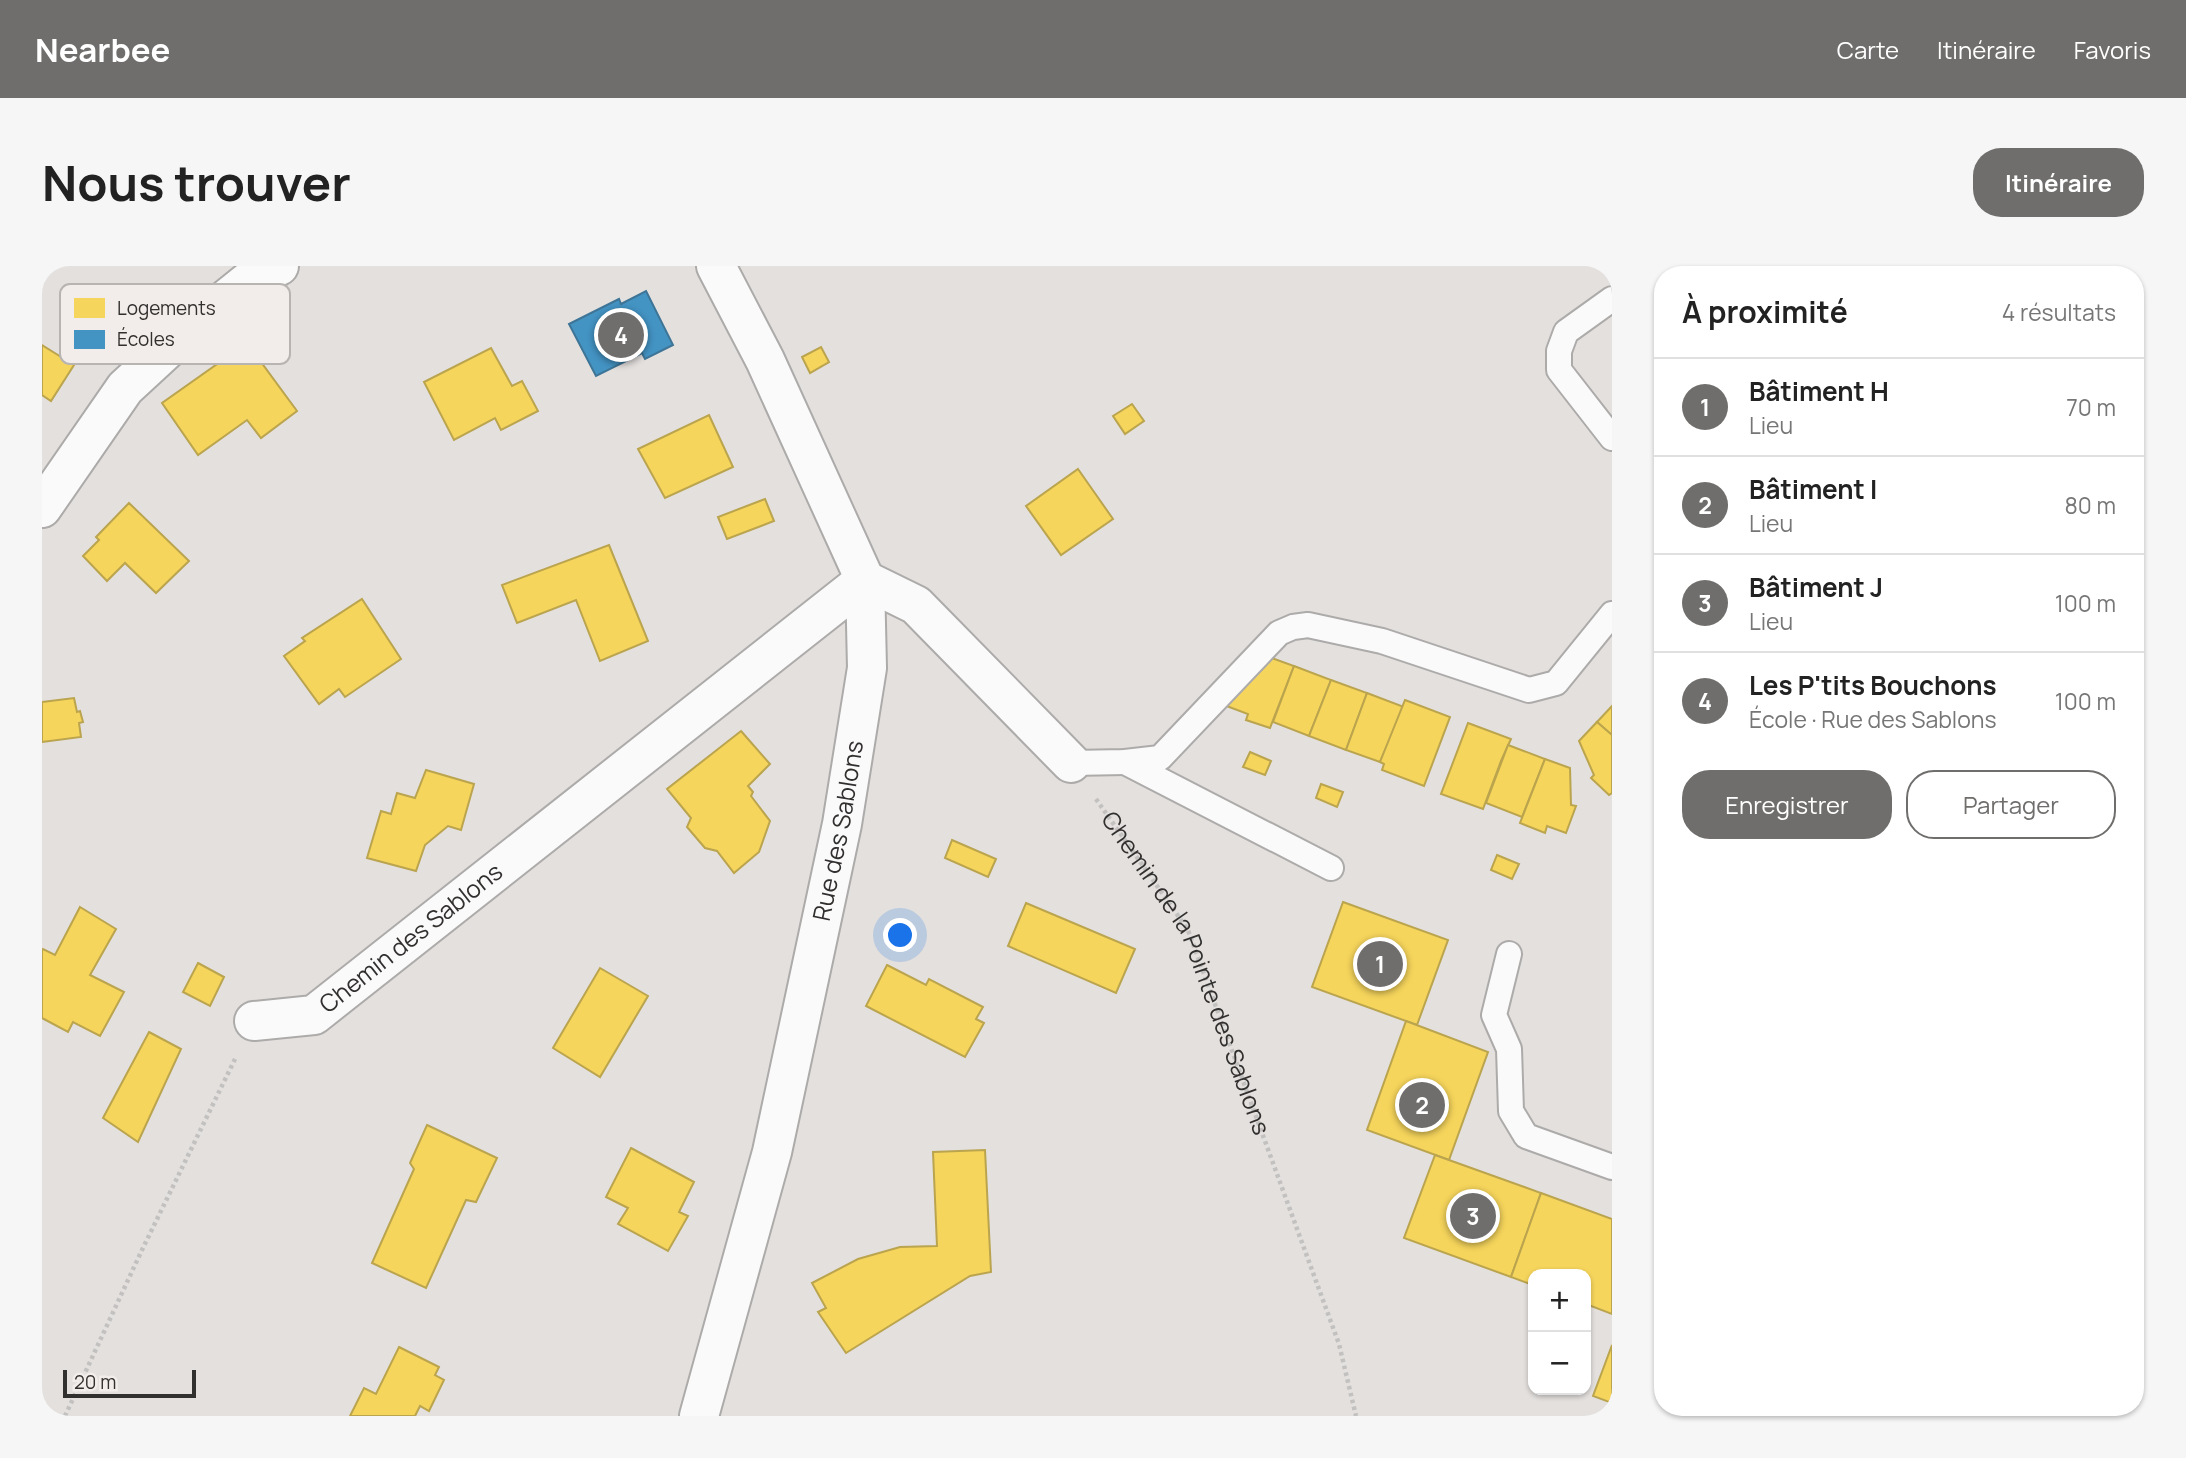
<!DOCTYPE html>
<html lang="fr">
<head>
<meta charset="utf-8">
<style>
  :root { --surface:#fff; --page:#f6f6f6; --text:#222; --muted:#767676; --line:#e0e0e0; --accent:#706e6c }
  body { margin:0; font-family:Manrope,sans-serif; background:var(--page); color:var(--text) }
  .controls { position:absolute; right:21px; bottom:21px; display:grid; overflow:hidden; border-radius:14px; box-shadow:0 2px 5px #0004 }
  .controls button { width:63px; height:63px; display:grid; place-items:center; padding:0; border:0; border-bottom:2px solid var(--line); background:var(--surface); color:var(--text); font:35px sans-serif }
  .scale { position:absolute; left:21px; bottom:18px; width:133px; box-sizing:border-box; padding-left:7px; border:4px solid #32302f; border-top:0; font-size:19px; line-height:24px; white-space:nowrap; color:#32302f; -webkit-text-stroke:5px #f2edea; paint-order:stroke }
  .you { position:absolute; left:859px; top:670px; width:24px; height:24px; margin:-18px; border:5px solid #fff; border-radius:50%; background:#1a73e8; box-shadow:0 0 0 10px #1a73e833 }
  .badge { display:grid; place-items:center; width:46px; height:46px; border-radius:50%; background:var(--accent); color:#fff; font-size:23px; font-weight:700 }
  .pin { position:absolute; translate:-50% -50%; border:4px solid #fff; box-shadow:0 2px 7px #0006 }
  .list { margin:0; padding:0; list-style:none }
  h2 { display:flex; justify-content:space-between; align-items:center; height:91px; margin:0; padding:0 28px; font-size:30px }
  h2 small { font-size:23px; font-weight:400; color:var(--muted) }
  .list li { display:grid; grid-template-columns:46px 1fr auto; gap:21px; align-items:center; box-sizing:border-box; height:98px; padding:0 28px; border-top:2px solid var(--line) }
  .list b { display:block; font-size:26px; white-space:nowrap }
  .list p { margin:0; font-size:23px; white-space:nowrap; color:var(--muted) }
  .list em { font-size:23px; font-style:normal; color:var(--muted) }
  .actions { display:flex; gap:14px; padding:21px 28px }
  .actions a { flex:1; padding:16px 0; border:2px solid var(--accent); border-radius:28px; text-align:center; font-size:24px; color:var(--accent) }
  .actions .main { background:var(--accent); color:#fff }
  .map { position:relative; flex:none; width:1570px; height:1150px; overflow:hidden; border-radius:28px }
  header { display:flex; align-items:center; gap:42px; box-sizing:border-box; height:98px; padding:0 35px; background:var(--accent); color:#fff }
  header strong { font-size:33px }
  nav { display:flex; gap:38px; margin-inline-start:auto; font-size:24px }
  .intro { display:flex; align-items:center; justify-content:space-between; box-sizing:border-box; height:168px; padding:0 42px }
  h1 { margin:0; font-size:49px }
  .button { padding:18px 32px; border-radius:28px; background:var(--accent); color:#fff; font-size:24px; font-weight:700 }
  main { display:flex; gap:42px; padding:0 42px }
  aside { flex:1; background:var(--surface); border-radius:28px; box-shadow:0 2px 5px #0004 }
  .map>svg:first-child { display:block }
  .homes { fill:#f6d55c; stroke:#bba44e; stroke-width:2 }
  .schools { fill:#4393c3; stroke:#3e7597; stroke-width:2 }
  .lines { fill:none; stroke-linecap:round; stroke-linejoin:round }
  .lane-casing { stroke:#adabaa; stroke-width:28 }
  .street-casing { stroke:#adabaa; stroke-width:42 }
  .path { stroke:#c2c1c0; stroke-width:4.5; stroke-dasharray:3.5 3.5; stroke-linecap:butt }
  .lane { stroke:#fbfafa; stroke-width:24 }
  .street { stroke:#fbfafa; stroke-width:38 }
  .labels { text-anchor:middle; stroke-width:7; stroke-linejoin:round; paint-order:stroke }
  .street-label { font-size:24px; fill:#32302f; stroke:#f2edea }
  .key { fill:#f2edea; stroke:#b8b4b2; stroke-width:2 }
  .key-label { font-size:19px; fill:#32302f }
</style>
</head>
<body>
<header>
<strong>Nearbee</strong>
<nav><a>Carte</a><a>Itinéraire</a><a>Favoris</a></nav>
</header>
<div class="intro"><h1>Nous trouver</h1><a class="button">Itinéraire</a></div>
<main>
<div class="map">
<svg width="1570" height="1150" viewBox="0 0 1570 1150">
  <rect width="100%" height="100%" fill="#e3e0de"/>
  <g class="homes">
    <path d="M205,77L255,145L219,172L205,154L156,189L120,137Z"/>
    <path d="M0,79L32,99L9,135L0,129Z"/>
    <path d="M779,81L787,96L768,107L760,91Z"/>
    <path d="M449,82L470,120L480,115L496,145L459,164L453,152L412,174L382,116Z"/>
    <path d="M1090,138L1102,155L1083,168L1071,150Z"/>
    <path d="M667,149L691,201L623,232L596,183Z"/>
    <path d="M1036,203L1071,253L1019,289L984,240Z"/>
    <path d="M723,233L732,255L685,273L676,251Z"/>
    <path d="M87,237L147,295L114,327L83,297L65,315L41,290L57,274L54,271Z"/>
    <path d="M567,279L606,375L558,395L534,334L475,357L460,319Z"/>
    <path d="M320,333L359,393L303,431L297,423L277,438L242,390L263,375L260,372Z"/>
    <path d="M1227,391L1252,400L1228,462L1204,454L1206,448L1182,439Z"/>
    <path d="M1252,400L1289,414L1267,470L1231,456Z"/>
    <path d="M1289,414L1325,427L1304,484L1267,470Z"/>
    <path d="M1325,427L1362,441L1338,496L1304,484Z"/>
    <path d="M32,432L35,446L38,445L41,456L37,457L39,471L0,476V436Z"/>
    <path d="M1363,434L1408,451L1382,520L1340,504L1342,498L1338,496Z"/>
    <path d="M1570,440V469L1555,456Z"/>
    <path d="M1555,456L1570,469V527L1567,529L1549,512L1552,509L1537,475Z"/>
    <path d="M1426,457L1469,473L1459,495L1441,543L1399,528Z"/>
    <path d="M699,465L728,498L706,520L711,526L709,530L728,555L717,586L692,607L675,585L663,582L645,561L649,552L625,523Z"/>
    <path d="M1466,479L1503,493L1480,551L1444,537Z"/>
    <path d="M1208,486L1229,495L1223,509L1201,501Z"/>
    <path d="M1503,493L1528,502L1529,539L1534,540L1524,567L1505,560L1503,567L1478,557Z"/>
    <path d="M384,504L432,518L419,564L406,560L383,579L374,605L325,592L339,545L349,548L355,527L373,532Z"/>
    <path d="M1279,518L1301,526L1295,541L1274,532Z"/>
    <path d="M910,574L954,593L946,611L903,592Z"/>
    <path d="M1455,589L1477,598L1470,613L1449,604Z"/>
    <path d="M1301,636L1406,674L1375,759L1270,721Z"/>
    <path d="M984,637L1093,683L1074,727L966,680Z"/>
    <path d="M38,641L74,663L48,709L82,726L58,770L31,756L26,766L0,752V685L1,683L13,689Z"/>
    <path d="M156,697L182,711L168,740L141,726Z"/>
    <path d="M845,699L884,719L887,713L941,741L934,753L942,757L923,791L824,740Z"/>
    <path d="M558,702L606,730L558,811L511,782Z"/>
    <path d="M1364,755L1446,786L1407,894L1325,864Z"/>
    <path d="M107,766L139,783L96,876L61,852Z"/>
    <path d="M385,859L455,892L434,936L424,934L384,1022L330,997L372,903L368,897Z"/>
    <path d="M589,882L652,916L637,946L646,950L626,985L576,958L586,942L564,931Z"/>
    <path d="M943,884L949,1006L928,1010L804,1087L776,1046L784,1042L770,1017L816,993L858,981L895,980L891,886Z"/>
    <path d="M1393,889L1499,927L1469,1011L1362,972Z"/>
    <path d="M1499,927L1570,953V1048L1544,1038V1008H1491V1019L1469,1011Z"/>
    <path d="M1570,1079V1137L1551,1130Z"/>
    <path d="M357,1081L397,1101L393,1109L402,1114L387,1145L378,1140L373,1150H308L322,1122L334,1128Z"/>
  </g>
  <path class="schools" d="M604,25L631,79L603,93L600,87L554,110L527,58L577,33L579,38Z"/>
  <g class="lines">
    <g class="lane-casing">
      <g id="lane">
        <path d="M1570,33L1524,66L1517,85V104L1570,172"/>
        <path d="M1083,496L1289,602"/>
        <path d="M1029,497L1083,496L1118,492L1237,367L1251,361L1266,359L1340,375L1487,424L1514,417L1570,348"/>
        <path d="M1467,688L1452,749L1467,783L1469,845L1484,870L1570,901"/>
      </g>
    </g>
    <g class="street-casing">
      <g id="street">
        <path d="M0,242L83,122L147,63L213,10L237,0"/>
        <path id="s2" d="M212,755L272,749L823,314L874,339L1029,497"/>
        <path id="s3" d="M657,1150L730,886L800,558L825,402L823,314L723,94L674,0"/>
      </g>
    </g>
    <g class="path">
      <path id="s1" d="M1054,533L1146,664L1297,1078L1314,1150"/>
      <path d="M23,1150L99,986L194,791"/>
    </g>
    <use href="#lane" class="lane"/>
    <use href="#street" class="street"/>
  </g>
  <g class="labels">
    <g class="street-label">
      <text dy="8" stroke="none"><textPath href="#s3" startOffset="602">Rue des Sablons</textPath></text>
      <text dy="8" stroke="none"><textPath href="#s2" startOffset="184">Chemin des Sablons</textPath></text>
      <text dy="8" stroke="none"><textPath href="#s1" startOffset="198">Chemin de la Pointe des Sablons</textPath></text>
    </g>
  </g>
  <rect x="18" y="18" width="230" height="80" rx="10" class="key"/>
  <rect x="32" y="32" width="31" height="20" fill="#f6d55c"/>
  <rect x="32" y="64" width="31" height="19" fill="#4393c3"/>
  <g class="key-label">
    <text x="75" y="49">Logements</text>
    <text x="75" y="80">Écoles</text>
  </g>
</svg>
<div class="controls">
<button>+</button>
<button>−</button>
</div>
<div class="scale">20 m</div>
<div class="you"></div>
<div class="pin badge" style="left:1338px;top:698px">1</div>
<div class="pin badge" style="left:1380px;top:839px">2</div>
<div class="pin badge" style="left:1431px;top:950px">3</div>
<div class="pin badge" style="left:579px;top:69px">4</div>
</div>
<aside>
<h2>À proximité<small>4 résultats</small></h2>
<ul class="list">
<li><span class="badge">1</span><div><b>Bâtiment H</b><p>Lieu</p></div><em>70 m</em></li>
<li><span class="badge">2</span><div><b>Bâtiment I</b><p>Lieu</p></div><em>80 m</em></li>
<li><span class="badge">3</span><div><b>Bâtiment J</b><p>Lieu</p></div><em>100 m</em></li>
<li><span class="badge">4</span><div><b>Les P'tits Bouchons</b><p>École · Rue des Sablons</p></div><em>100 m</em></li>
</ul>
<div class="actions"><a class="main">Enregistrer</a><a>Partager</a></div>
</aside>
</main>
</body>
</html>
